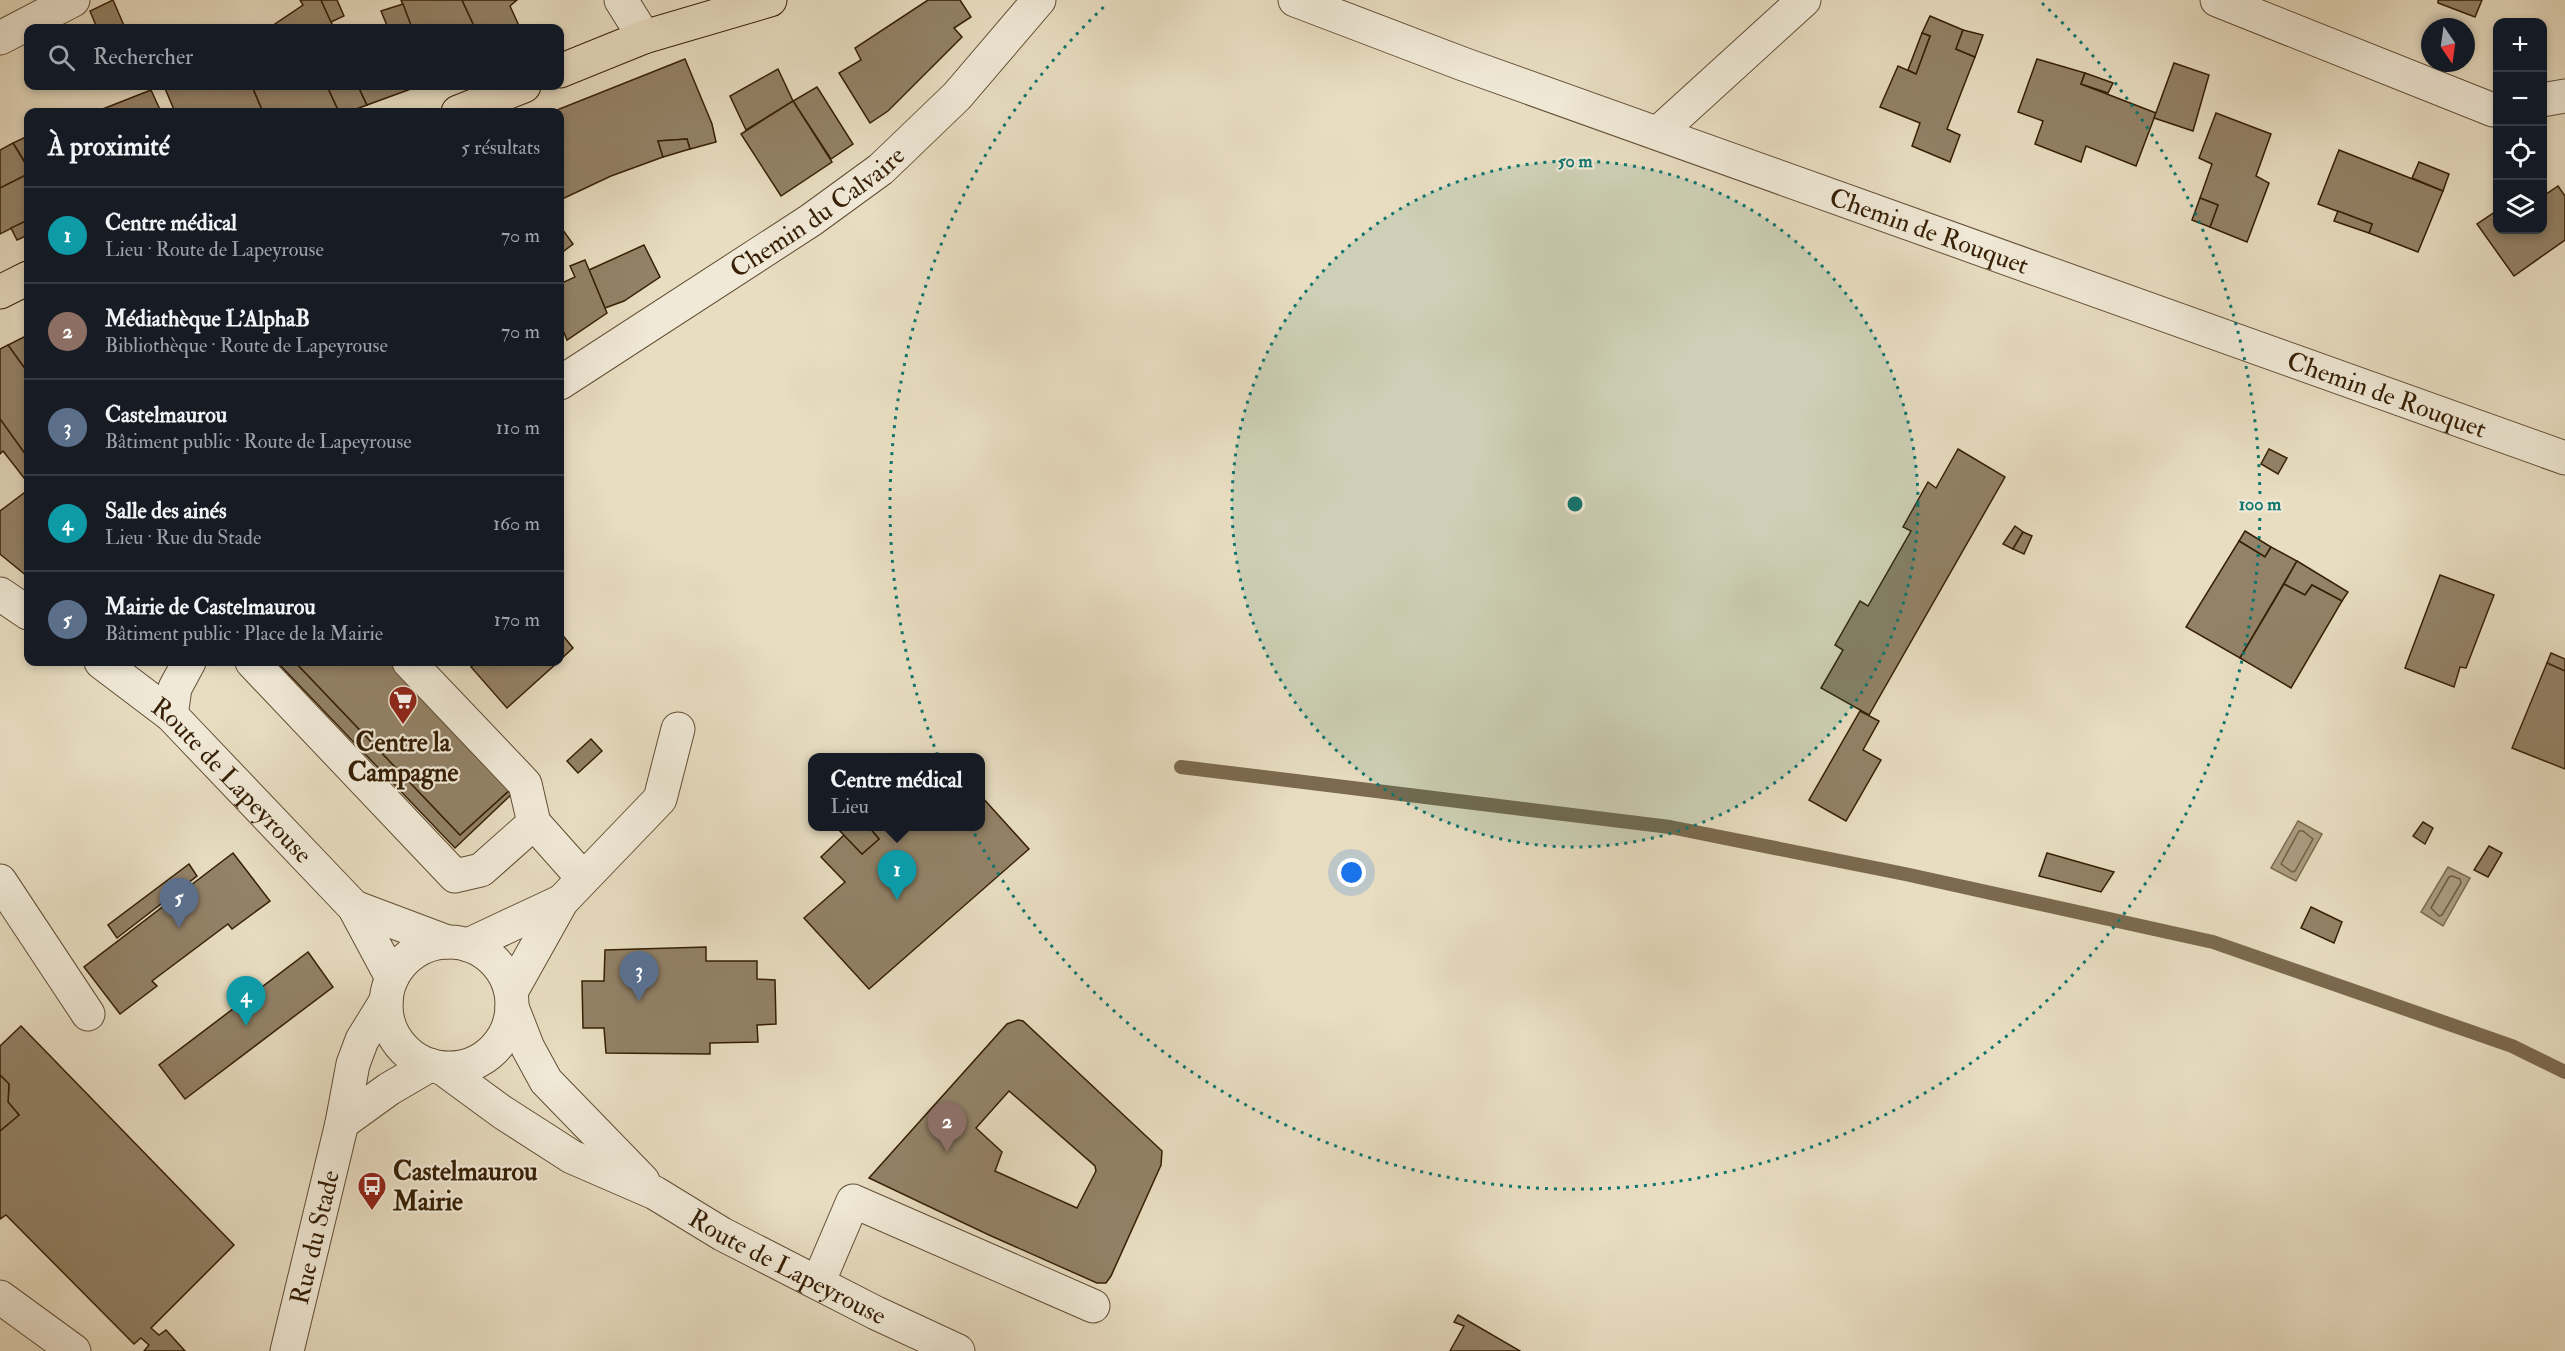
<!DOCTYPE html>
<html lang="fr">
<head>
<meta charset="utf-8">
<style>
  :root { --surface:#171b24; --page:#242831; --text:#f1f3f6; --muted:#9ea1a6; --line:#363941; --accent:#c59692 }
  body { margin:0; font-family:"IM FELL Double Pica",serif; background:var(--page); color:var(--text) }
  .controls { position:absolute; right:18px; top:18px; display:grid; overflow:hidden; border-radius:12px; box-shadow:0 3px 9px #0003 }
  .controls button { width:54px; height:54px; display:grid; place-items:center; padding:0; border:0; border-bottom:2px solid var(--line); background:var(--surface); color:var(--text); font:30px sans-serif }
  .compass { position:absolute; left:2421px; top:18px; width:54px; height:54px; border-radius:50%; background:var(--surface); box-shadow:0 3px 9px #0003; rotate:167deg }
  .you { position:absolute; left:1352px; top:873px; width:21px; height:21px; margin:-15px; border:4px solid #fff; border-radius:50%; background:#1a73e8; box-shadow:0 0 0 9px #1a73e833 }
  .badge { display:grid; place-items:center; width:39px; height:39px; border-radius:50%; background:var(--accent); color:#fff; font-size:20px; font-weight:700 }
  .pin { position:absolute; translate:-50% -50px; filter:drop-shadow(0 2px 3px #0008) }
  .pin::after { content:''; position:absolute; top:32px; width:21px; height:18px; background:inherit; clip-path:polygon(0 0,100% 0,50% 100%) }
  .popup { position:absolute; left:808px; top:753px; width:177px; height:78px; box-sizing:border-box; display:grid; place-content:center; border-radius:12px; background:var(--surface); filter:drop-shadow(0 2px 4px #0005); font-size:20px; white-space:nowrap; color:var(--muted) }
  .popup b { font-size:22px; color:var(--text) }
  .popup::after { content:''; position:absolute; left:50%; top:100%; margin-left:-12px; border:12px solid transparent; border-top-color:var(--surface) }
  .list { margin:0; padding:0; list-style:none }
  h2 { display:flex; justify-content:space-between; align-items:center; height:78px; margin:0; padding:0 24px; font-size:26px }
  h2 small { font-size:20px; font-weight:400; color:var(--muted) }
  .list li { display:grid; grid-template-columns:39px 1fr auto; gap:18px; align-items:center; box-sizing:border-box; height:96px; padding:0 24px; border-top:2px solid var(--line) }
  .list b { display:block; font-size:22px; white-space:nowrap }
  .list p { margin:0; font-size:20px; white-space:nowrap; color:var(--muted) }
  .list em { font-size:20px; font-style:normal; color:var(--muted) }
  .icon { flex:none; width:33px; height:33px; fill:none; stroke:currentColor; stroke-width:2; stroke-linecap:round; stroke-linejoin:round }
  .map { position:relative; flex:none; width:2565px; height:1351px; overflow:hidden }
  .search { position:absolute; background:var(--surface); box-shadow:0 3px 9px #0003; left:24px; top:24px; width:540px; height:66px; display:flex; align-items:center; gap:15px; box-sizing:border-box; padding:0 21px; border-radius:12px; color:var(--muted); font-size:22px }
  .panel { position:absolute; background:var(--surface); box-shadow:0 3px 9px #0003; left:24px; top:108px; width:540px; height:558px; border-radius:12px }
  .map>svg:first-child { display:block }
  .water { fill:#ab9c81; stroke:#7c6a4f; stroke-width:1.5 }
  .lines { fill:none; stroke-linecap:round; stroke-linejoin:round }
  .shore { stroke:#705e43; stroke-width:1.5 }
  .stream { stroke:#7c6a4f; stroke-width:14 }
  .building { fill:#938267; stroke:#361f05; stroke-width:1.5; fill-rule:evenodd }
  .minor-casing { stroke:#624e34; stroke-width:35 }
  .major-casing { stroke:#361f05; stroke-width:35 }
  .minor { stroke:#f0e9d7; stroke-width:33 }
  .major { stroke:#e8ddc1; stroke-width:33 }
  .ring { fill:none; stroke:#0f766e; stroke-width:3; stroke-dasharray:3 6 }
  .labels { text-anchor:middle; stroke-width:4.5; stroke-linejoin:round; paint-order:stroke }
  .street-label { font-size:26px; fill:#361f05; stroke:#f0e9d7 }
  .poi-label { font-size:26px; font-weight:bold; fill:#361f05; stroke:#f0e9d7 }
  .centre { fill:#0f766e; stroke:#f0e9d7; stroke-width:3 }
  .ring-label { font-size:18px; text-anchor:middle; font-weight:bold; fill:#0f766e; stroke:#f0e9d7; stroke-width:4.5; stroke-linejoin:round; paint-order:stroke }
</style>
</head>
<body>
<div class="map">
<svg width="2565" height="1351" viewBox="0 0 2565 1351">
  <rect width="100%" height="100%" fill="#e8ddc1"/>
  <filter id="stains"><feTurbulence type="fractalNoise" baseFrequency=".00333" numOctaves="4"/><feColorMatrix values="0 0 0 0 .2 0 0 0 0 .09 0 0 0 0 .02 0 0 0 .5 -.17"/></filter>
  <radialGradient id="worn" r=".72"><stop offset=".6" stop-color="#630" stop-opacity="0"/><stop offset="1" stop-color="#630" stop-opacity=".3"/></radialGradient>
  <g class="water">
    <path d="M2298,821L2322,834L2296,881L2271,868Z"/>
    <path d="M2448,867L2470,878L2443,926L2421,912Z"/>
  </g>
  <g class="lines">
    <g class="shore">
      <path d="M2299,831H2303L2313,839L2295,871L2292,872L2281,864Z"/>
      <path d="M2452,876L2460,879L2461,883L2442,915L2439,916L2431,908L2449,877Z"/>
    </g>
    <path class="stream" d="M1181,767L1670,827L1905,874L2213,942L2512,1046L2565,1072"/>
  </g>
  <g class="building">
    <path d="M113,0L125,28H97L90,11Z"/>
    <path d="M300,0H321L334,28H302L300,25L294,28H278L275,24L303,5Z"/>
    <path d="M321,0H337L344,16L331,22Z"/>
    <path d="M401,0H462L475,28H412Z"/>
    <path d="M462,0H517L510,6L520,28H475Z"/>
    <path d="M928,0H960L971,17L954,28L962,37L888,111L870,123L839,73L861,60L855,48Z"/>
    <path d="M2438,0H2482L2475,17L2438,3Z"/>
    <path d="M403,4L412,28H388L381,11Z"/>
    <path d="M1930,16L1963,30L1956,49L1975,57L1947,129L1960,135L1950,162L1912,146L1920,123L1880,107L1898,66L1916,74L1930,36L1922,33Z"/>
    <path d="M1963,30L1983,35L1975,57L1956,49Z"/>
    <path d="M1922,33L1930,36L1916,74L1908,70Z"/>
    <path d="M685,59L712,124L716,142L690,149L687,139L658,141L663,157L611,176L560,200V112H552Z"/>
    <path d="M2037,59L2085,73L2081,84L2156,113L2136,166L2086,146L2081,162L2035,144L2043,121L2018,112Z"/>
    <path d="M2174,63L2209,75L2193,131L2154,118Z"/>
    <path d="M778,69L793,101L746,130L730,96Z"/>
    <path d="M2085,73L2113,83L2108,93L2081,84Z"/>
    <path d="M164,86H252L263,112H175Z"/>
    <path d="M252,86H327L339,112H263Z"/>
    <path d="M327,86H358L367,105L348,112H339Z"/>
    <path d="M358,86H419L367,105Z"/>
    <path d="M817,87L853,144L831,159L793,101Z"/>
    <path d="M151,90L161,112H95Z"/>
    <path d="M793,101L832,162L781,196L741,134Z"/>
    <path d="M2216,113L2271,134L2256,176L2269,183L2247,242L2210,227L2218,205L2200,198L2212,164L2199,158Z"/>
    <path d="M28,136V167L13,143Z"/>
    <path d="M687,139L690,149L663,157L658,141Z"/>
    <path d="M13,143L28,168V174L0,188V150Z"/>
    <path d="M2339,150L2443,191L2418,252L2369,233L2372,224L2318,204Z"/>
    <path d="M2419,162L2449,174L2443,191L2412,178Z"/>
    <path d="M28,174V220L0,234V188Z"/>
    <path d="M2558,186L2565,196V240L2514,276L2477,224L2498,210V230H2542V197Z"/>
    <path d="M2200,198L2218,205L2210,227L2192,220Z"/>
    <path d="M2338,211L2372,224L2369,233L2334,221Z"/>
    <path d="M28,220V235L17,240L11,228Z"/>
    <path d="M560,226L573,244L560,254Z"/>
    <path d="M644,245L660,277L624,301L605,308L589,270Z"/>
    <path d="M585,260L607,313L567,340L560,323V284L575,277L570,266Z"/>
    <path d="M28,335V373L8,345Z"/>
    <path d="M8,345L28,373V396L26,397L28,400V458L0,419V349Z"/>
    <path d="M0,419L28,458V483L3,451L0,454Z"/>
    <path d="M1958,449L2005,477L1869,715L1821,688L1843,650L1835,645L1860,601L1868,606L1911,531L1903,527L1928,482L1936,488Z"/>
    <path d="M2269,449L2287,458L2278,474L2261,464Z"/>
    <path d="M28,490V577L0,554V511Z"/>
    <path d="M2015,526L2023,532L2013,549L2003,544Z"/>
    <path d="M2245,531L2271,547L2265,557L2239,541Z"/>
    <path d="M2023,532L2032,536L2024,554L2013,549Z"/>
    <path d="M2239,541L2265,557L2271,547L2297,561L2240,658L2186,627Z"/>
    <path d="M2297,561L2348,592L2342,601L2312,585L2305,595L2284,584Z"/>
    <path d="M2440,575L2494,595L2466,668L2460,667L2454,687L2405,668Z"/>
    <path d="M2284,584L2305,595L2312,585L2342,601L2291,688L2240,658Z"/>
    <path d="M560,632L573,648L560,660Z"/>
    <path d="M2551,653L2565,659V671L2547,663Z"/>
    <path d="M277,662H295L460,835L512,788L515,791L455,848Z"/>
    <path d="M295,662H390L512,788L460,835Z"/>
    <path d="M478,662H558L507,708L471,667Z"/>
    <path d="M2547,663L2565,671V769L2512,748Z"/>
    <path d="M1860,711L1879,721L1863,750L1881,760L1846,821L1809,800Z"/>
    <path d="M591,739L602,751L578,773L567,761Z"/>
    <path d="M981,796L1029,849L869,989L804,918L845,882L821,857L844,835L862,854L879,839L868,826H981Z"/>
    <path d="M2423,822L2433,828L2425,844L2413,836Z"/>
    <path d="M843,826H868L879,839L862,854L839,830Z"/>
    <path d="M2489,846L2502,853L2488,877L2474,870Z"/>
    <path d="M233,853L270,901L232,929L228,924L152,981L157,986L120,1014L84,967Z"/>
    <path d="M2047,853L2114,872L2101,892L2039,876Z"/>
    <path d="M189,864L197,876L117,938L108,925Z"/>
    <path d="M2311,907L2342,922L2334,943L2301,928Z"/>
    <path d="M706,947V961H757V979L775,980L776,1024L757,1025L758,1042L710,1043V1054L606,1053L604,1028H583L582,981H604L605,950Z"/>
    <path d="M308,952L333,987L185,1099L159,1065Z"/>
    <path d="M1018,1020L1023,1021L1162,1151L1161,1165L1111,1276L1106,1283H1097L989,1235L869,1178L1007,1024ZM1009,1091L1095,1166L1096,1171L1077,1208L995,1171L1002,1152L976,1128Z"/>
    <path d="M21,1026L234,1245L151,1328L159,1335L166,1330L185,1351H144L149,1345L141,1338L134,1344L6,1215L0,1219V1131L19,1115L8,1102L9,1084L0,1075V1046Z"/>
    <path d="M0,1075L9,1084L8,1102L19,1115L0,1131Z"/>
    <path d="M1458,1315L1520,1351H1450L1464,1326L1454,1322Z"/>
  </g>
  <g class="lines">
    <g class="minor-casing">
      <g id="minor">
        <path d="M621,0L644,37"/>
        <path id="s1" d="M1295,0L1463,64L2565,458"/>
        <path d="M2217,0L2493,110L2498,109"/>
        <path d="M0,38L73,0"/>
        <path d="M2542,100L2565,96"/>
        <path d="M1658,133L1804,0"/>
        <path id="s2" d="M560,383L811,220L881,169L957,96L1039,0"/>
        <path d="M0,594L28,613"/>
        <path id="s3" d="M101,662L171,715L354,907L392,978"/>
        <path d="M252,662L455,876L481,870L534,823"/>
        <path d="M409,662L525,784L534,823L583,878"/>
        <path d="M171,715L175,688L189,662"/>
        <path d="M0,881L88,1014"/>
        <path d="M354,907L447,942"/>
        <circle cx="449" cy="1005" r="63"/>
        <path d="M468,945L562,901"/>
        <path d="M511,992L562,901L660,799L678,729"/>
        <path d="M512,1007L528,1048L546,1081L643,1181"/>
        <path id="s4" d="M442,1068L502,1112L572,1157L655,1193L722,1234L876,1313L958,1351"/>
        <path d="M342,1123L389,1089L430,1065"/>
        <path d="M818,1283L853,1201L1093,1306"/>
        <path d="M0,1297L74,1351"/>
        <path id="s5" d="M287,1351L342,1123L353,1064L362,1040L386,1001"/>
      </g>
    </g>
    <g class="major-casing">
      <g id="major">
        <path d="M560,71L644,37L770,0"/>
        <path d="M458,112L524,86"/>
        <path d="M0,292L28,278"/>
      </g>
    </g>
    <use href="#minor" class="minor"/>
    <use href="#major" class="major"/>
  </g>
  <circle cx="1575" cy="504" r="343" fill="#0f766e" fill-opacity=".12"/>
  <g class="ring">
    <circle cx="1575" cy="504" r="343"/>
    <path d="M2042 3A685 685 0 1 1 1108 3"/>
  </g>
  <defs>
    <g id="supermarket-pin" transform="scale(1.5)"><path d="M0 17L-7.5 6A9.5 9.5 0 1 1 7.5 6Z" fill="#8f2418" stroke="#f0e9d7"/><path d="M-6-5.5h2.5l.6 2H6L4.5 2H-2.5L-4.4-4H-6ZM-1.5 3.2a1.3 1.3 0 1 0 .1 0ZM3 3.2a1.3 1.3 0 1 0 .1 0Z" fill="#fff"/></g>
    <g id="bus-pin" transform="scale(1.5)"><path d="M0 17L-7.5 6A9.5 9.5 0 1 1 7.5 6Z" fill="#8f2418" stroke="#f0e9d7"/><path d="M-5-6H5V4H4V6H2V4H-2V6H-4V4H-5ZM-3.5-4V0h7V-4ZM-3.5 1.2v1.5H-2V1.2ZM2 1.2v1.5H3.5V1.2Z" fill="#fff"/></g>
  </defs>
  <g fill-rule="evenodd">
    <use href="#supermarket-pin" x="403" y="700"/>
    <use href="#bus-pin" x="372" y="1186"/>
  </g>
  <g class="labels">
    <g class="street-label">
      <text dy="9" stroke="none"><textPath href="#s2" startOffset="309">Chemin du Calvaire</textPath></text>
      <text dy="9" stroke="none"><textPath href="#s1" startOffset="675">Chemin de Rouquet</textPath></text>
      <text dy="9" stroke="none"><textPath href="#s1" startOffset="1161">Chemin de Rouquet</textPath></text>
      <text dy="9" stroke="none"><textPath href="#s3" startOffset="177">Route de Lapeyrouse</textPath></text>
      <text dy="9" stroke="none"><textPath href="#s5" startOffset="117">Rue du Stade</textPath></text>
      <text dy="9" stroke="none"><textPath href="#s4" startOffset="400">Route de Lapeyrouse</textPath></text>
    </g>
    <g class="poi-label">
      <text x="403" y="751">Centre la<tspan x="403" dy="30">Campagne</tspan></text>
      <text x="393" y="1180" text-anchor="start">Castelmaurou<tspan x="393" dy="30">Mairie</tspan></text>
    </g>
  </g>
  <circle cx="1575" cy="504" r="9" class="centre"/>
  <g class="ring-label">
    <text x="1575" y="167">50 m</text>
    <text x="2260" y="510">100 m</text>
  </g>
  <rect width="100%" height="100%" filter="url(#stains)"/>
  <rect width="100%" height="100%" fill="url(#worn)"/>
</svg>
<div class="controls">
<button>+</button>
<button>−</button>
<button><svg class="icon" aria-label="locate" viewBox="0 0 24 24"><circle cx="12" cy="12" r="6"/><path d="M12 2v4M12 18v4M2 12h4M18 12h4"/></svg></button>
<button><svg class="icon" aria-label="layers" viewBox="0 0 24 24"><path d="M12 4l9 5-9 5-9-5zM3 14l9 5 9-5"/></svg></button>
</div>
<svg class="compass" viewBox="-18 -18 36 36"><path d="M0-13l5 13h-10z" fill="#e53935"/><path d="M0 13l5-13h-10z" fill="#9ea1a6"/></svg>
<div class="you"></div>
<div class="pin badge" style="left:897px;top:900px;background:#0f9aa8">1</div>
<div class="popup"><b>Centre médical</b>Lieu</div>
<div class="pin badge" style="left:947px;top:1152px;background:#8d6e63">2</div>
<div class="pin badge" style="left:639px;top:1001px;background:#5c6f8a">3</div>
<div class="pin badge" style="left:246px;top:1026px;background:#0f9aa8">4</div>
<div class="pin badge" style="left:179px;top:928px;background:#5c6f8a">5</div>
<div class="search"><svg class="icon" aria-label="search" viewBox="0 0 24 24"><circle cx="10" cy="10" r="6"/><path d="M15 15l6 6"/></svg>Rechercher</div>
<section class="panel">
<h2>À proximité<small>5 résultats</small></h2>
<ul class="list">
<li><span class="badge" style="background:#0f9aa8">1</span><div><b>Centre médical</b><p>Lieu · Route de Lapeyrouse</p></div><em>70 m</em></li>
<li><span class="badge" style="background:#8d6e63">2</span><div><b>Médiathèque L'AlphaB</b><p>Bibliothèque · Route de Lapeyrouse</p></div><em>70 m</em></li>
<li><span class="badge" style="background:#5c6f8a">3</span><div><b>Castelmaurou</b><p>Bâtiment public · Route de Lapeyrouse</p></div><em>110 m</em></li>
<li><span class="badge" style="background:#0f9aa8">4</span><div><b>Salle des ainés</b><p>Lieu · Rue du Stade</p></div><em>160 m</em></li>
<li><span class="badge" style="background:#5c6f8a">5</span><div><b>Mairie de Castelmaurou</b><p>Bâtiment public · Place de la Mairie</p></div><em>170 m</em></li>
</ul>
</section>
</div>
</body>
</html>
